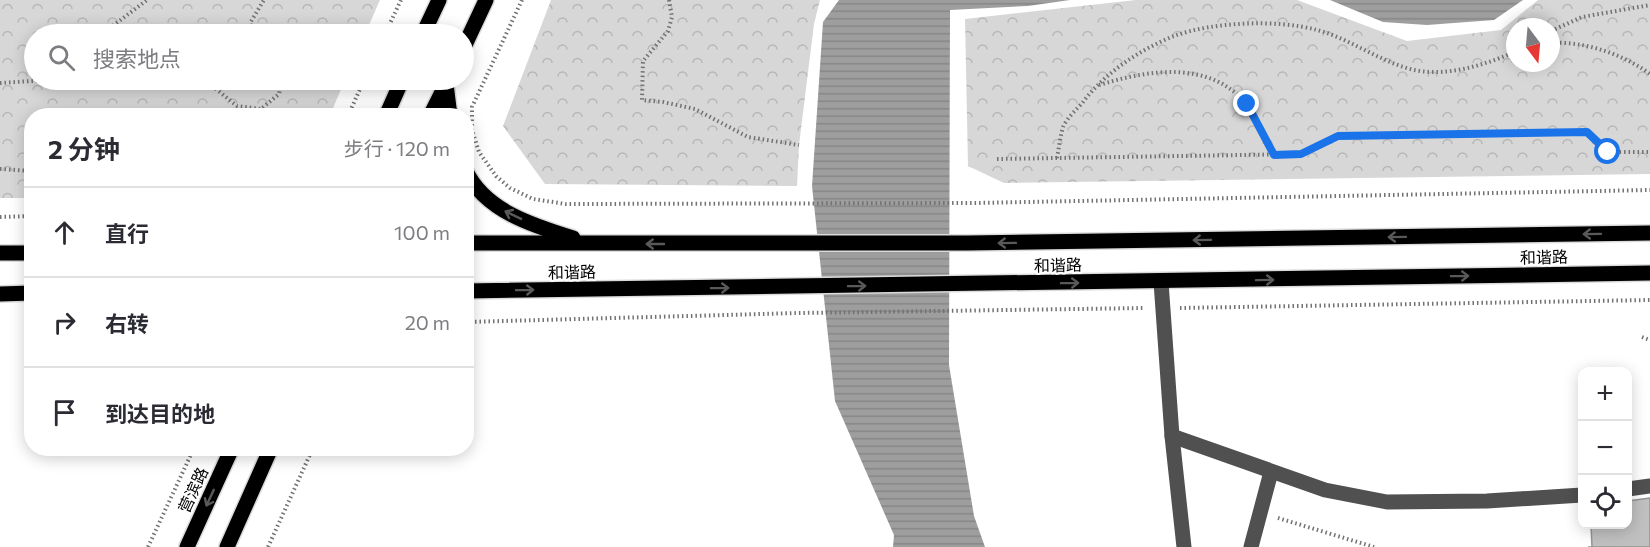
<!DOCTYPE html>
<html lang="zh">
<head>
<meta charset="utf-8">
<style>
  :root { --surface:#fff; --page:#f2f2f3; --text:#2b2b33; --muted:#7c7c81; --line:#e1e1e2 }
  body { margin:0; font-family:Commissioner,"Noto Sans SC",sans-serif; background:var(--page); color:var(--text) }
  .controls { position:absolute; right:18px; bottom:18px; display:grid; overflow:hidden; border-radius:12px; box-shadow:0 3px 15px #0003 }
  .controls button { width:54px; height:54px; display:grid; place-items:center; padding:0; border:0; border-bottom:2px solid var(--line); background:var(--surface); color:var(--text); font:30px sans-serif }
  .compass { position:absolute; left:1506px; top:18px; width:54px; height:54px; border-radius:50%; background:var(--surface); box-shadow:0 3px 15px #0003; rotate:164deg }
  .stop { position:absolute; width:18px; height:18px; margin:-14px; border:4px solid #1a73e8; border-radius:50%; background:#fff }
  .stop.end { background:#1a73e8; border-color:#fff; box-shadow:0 2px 6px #0008 }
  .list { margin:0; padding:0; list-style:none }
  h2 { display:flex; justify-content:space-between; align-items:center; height:78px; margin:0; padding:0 24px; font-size:26px }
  h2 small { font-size:20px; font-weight:400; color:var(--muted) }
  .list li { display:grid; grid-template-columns:39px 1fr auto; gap:18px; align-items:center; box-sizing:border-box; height:90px; padding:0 24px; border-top:2px solid var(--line) }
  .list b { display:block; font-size:22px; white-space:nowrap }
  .list em { font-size:20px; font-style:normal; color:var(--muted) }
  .icon { flex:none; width:33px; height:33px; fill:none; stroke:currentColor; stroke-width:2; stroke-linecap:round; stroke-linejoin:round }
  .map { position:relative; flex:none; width:1650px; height:547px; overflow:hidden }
  .search { position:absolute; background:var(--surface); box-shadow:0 3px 15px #0003; left:24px; top:24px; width:450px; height:66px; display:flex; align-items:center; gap:15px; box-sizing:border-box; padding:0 21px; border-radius:33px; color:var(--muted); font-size:22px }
  .panel { position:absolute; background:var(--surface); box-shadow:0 3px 15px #0003; left:24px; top:108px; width:450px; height:348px; border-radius:24px }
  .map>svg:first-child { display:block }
  .park { fill:url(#park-crowns); fill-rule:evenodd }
  .water { fill:url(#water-rules) }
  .building { fill:#c0c0c0; stroke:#949494; stroke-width:1.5 }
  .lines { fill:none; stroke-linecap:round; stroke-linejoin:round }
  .major-casing { stroke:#dbdbdb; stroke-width:18 }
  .path { stroke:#727272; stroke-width:4; stroke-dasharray:1.5 3; stroke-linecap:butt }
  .minor { stroke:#505050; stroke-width:15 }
  .major { stroke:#000; stroke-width:15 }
  .oneway { stroke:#595959 }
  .route { stroke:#1a73e8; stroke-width:8 }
  .labels { text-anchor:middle; stroke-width:4.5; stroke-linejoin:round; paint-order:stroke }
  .street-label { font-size:16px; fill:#000; stroke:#fff }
</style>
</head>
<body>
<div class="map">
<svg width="1650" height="547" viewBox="0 0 1650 547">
  <defs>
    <pattern id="park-crowns" width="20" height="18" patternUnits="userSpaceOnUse" patternTransform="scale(1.5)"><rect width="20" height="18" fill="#d7d7d7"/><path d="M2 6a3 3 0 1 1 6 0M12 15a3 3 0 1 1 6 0" fill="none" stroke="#b7b7b7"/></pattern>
    <pattern id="water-rules" width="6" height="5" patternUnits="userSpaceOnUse" patternTransform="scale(1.5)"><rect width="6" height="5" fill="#9e9e9e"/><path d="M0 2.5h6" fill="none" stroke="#868686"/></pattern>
  </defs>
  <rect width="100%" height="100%" fill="#fff"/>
  <g class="park">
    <path d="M0,0H380L365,34H34V80H345L330,115L32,116L31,198H0Z"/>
    <path d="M551,0H820L814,24L799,145L797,186L545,184L503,126Z"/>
    <path d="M1136,0H1297L1407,41L1501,30L1538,0H1650V174L1004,183L968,166L965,19ZM1515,27H1551V63H1515Z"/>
  </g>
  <g class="water">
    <path d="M839,0H1070L1028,6L950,10L949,365L974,516L985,547H893L894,535L835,401L812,186L823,22Z"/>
    <path d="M1330,0H1523L1494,20L1427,25L1383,22Z"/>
  </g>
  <path class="building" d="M1650,498V547H1588H1592L1591,524H1628V501Z"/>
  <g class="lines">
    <g class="major-casing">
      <g id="major">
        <path d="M423,34L439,0"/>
        <path d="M464,47L486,0"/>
        <path d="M446,84L450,116"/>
        <path d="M386,116L402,80"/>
        <path d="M430,116L448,80"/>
        <path d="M466,171C485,211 534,226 573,238"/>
        <path d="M466,243H968L1650,233"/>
        <path d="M0,253H32"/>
        <path d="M466,291L1650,273"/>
        <path d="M0,294L32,293"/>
        <path d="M187,547L232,448"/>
        <path d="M227,547L271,448"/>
      </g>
    </g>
    <g class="path">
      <path d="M522,0L472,107V130L479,152L496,176L510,188L533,199L566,204L975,203L1650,190"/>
      <path d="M669,0L672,17L668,31L643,61L642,100L663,102L695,109L748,137L799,145"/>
      <path d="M1551,31L1582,17L1650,5"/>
      <path d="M102,34L147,0"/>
      <path d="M253,34L250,23L264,0"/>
      <path d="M385,34L401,0"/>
      <path d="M1551,43C1584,41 1623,54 1650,74"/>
      <path d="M205,80L237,106L261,109L279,94L282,80"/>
      <path d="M0,83L48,80"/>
      <path d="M1099,85C1148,70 1207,60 1245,102C1257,116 1265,138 1274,155"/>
      <path d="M348,116L364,80"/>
      <path d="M1057,158C1059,148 1060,137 1063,127C1067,118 1077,109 1083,102C1105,73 1139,50 1174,36C1212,22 1277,19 1317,30C1351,39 1380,62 1414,70C1447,77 1484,65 1515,52"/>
      <path d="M997,159L1301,154L1338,136L1586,132L1608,152H1650"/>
      <path d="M0,169L32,171"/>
      <path d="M0,217L32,216"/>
      <path d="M1180,308L1650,300"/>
      <path d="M466,322L799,313L1145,308"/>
      <path d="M1642,337L1650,340"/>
      <path d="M1278,518L1374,547"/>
      <path d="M148,547L194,448"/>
      <path d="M268,547L313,448"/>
    </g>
    <g class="minor">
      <path d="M1161,282L1172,436L1184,547"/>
      <path d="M1172,436L1325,490L1387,502L1487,501L1582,495"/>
      <path d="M1628,489L1650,486"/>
      <path d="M1251,547L1271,472"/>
    </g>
    <use href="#major" class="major"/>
  </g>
  <defs><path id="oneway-shaft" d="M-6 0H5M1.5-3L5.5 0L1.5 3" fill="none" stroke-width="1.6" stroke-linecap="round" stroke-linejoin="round" transform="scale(1.5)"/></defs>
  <g class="oneway">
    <use href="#oneway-shaft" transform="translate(513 215) rotate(-154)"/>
    <use href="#oneway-shaft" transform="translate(1592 234) rotate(179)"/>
    <use href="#oneway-shaft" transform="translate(1397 237) rotate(179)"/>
    <use href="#oneway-shaft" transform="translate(1202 240) rotate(179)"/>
    <use href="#oneway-shaft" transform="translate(1007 243) rotate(179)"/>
    <use href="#oneway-shaft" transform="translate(655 244) rotate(-180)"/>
    <use href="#oneway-shaft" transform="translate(1460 276) rotate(-1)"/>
    <use href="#oneway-shaft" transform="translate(1265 280) rotate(-1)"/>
    <use href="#oneway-shaft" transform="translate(1070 283) rotate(-1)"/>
    <use href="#oneway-shaft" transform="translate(857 286) rotate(-1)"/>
    <use href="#oneway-shaft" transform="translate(720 288) rotate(-1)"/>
    <use href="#oneway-shaft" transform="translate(525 290) rotate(-1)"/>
    <use href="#oneway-shaft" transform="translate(210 498) rotate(115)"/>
  </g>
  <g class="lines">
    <path class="route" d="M1247,104L1274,155L1301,154L1338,136L1587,132L1608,152"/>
  </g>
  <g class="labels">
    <g class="street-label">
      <text transform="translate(1544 257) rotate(-1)" y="6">和谐路</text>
      <text transform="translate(1058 265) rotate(-1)" y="6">和谐路</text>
      <text transform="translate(572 272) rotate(-1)" y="6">和谐路</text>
      <text transform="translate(193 490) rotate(-65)" y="6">营滨路</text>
    </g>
  </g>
</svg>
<div class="controls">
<button>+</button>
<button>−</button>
<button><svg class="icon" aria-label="locate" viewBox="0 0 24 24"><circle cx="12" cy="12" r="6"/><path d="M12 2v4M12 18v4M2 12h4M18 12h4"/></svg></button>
</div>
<svg class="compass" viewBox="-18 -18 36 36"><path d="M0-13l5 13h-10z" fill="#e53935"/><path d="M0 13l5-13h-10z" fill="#7c7c81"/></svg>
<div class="stop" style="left:1608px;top:152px"></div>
<div class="stop end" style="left:1247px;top:104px"></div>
<div class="search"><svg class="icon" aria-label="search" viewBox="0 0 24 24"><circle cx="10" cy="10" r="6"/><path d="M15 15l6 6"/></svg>搜索地点</div>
<section class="panel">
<h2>2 分钟<small>步行 · 120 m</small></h2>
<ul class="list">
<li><svg class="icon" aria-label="ahead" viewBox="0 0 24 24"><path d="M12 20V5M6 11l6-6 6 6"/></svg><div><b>直行</b></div><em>100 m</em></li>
<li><svg class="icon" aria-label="right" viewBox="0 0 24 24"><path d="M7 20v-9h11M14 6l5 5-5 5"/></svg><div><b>右转</b></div><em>20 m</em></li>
<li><svg class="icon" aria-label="arrive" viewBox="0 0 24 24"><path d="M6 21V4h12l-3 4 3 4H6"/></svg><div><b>到达目的地</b></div></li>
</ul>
</section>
</div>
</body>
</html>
